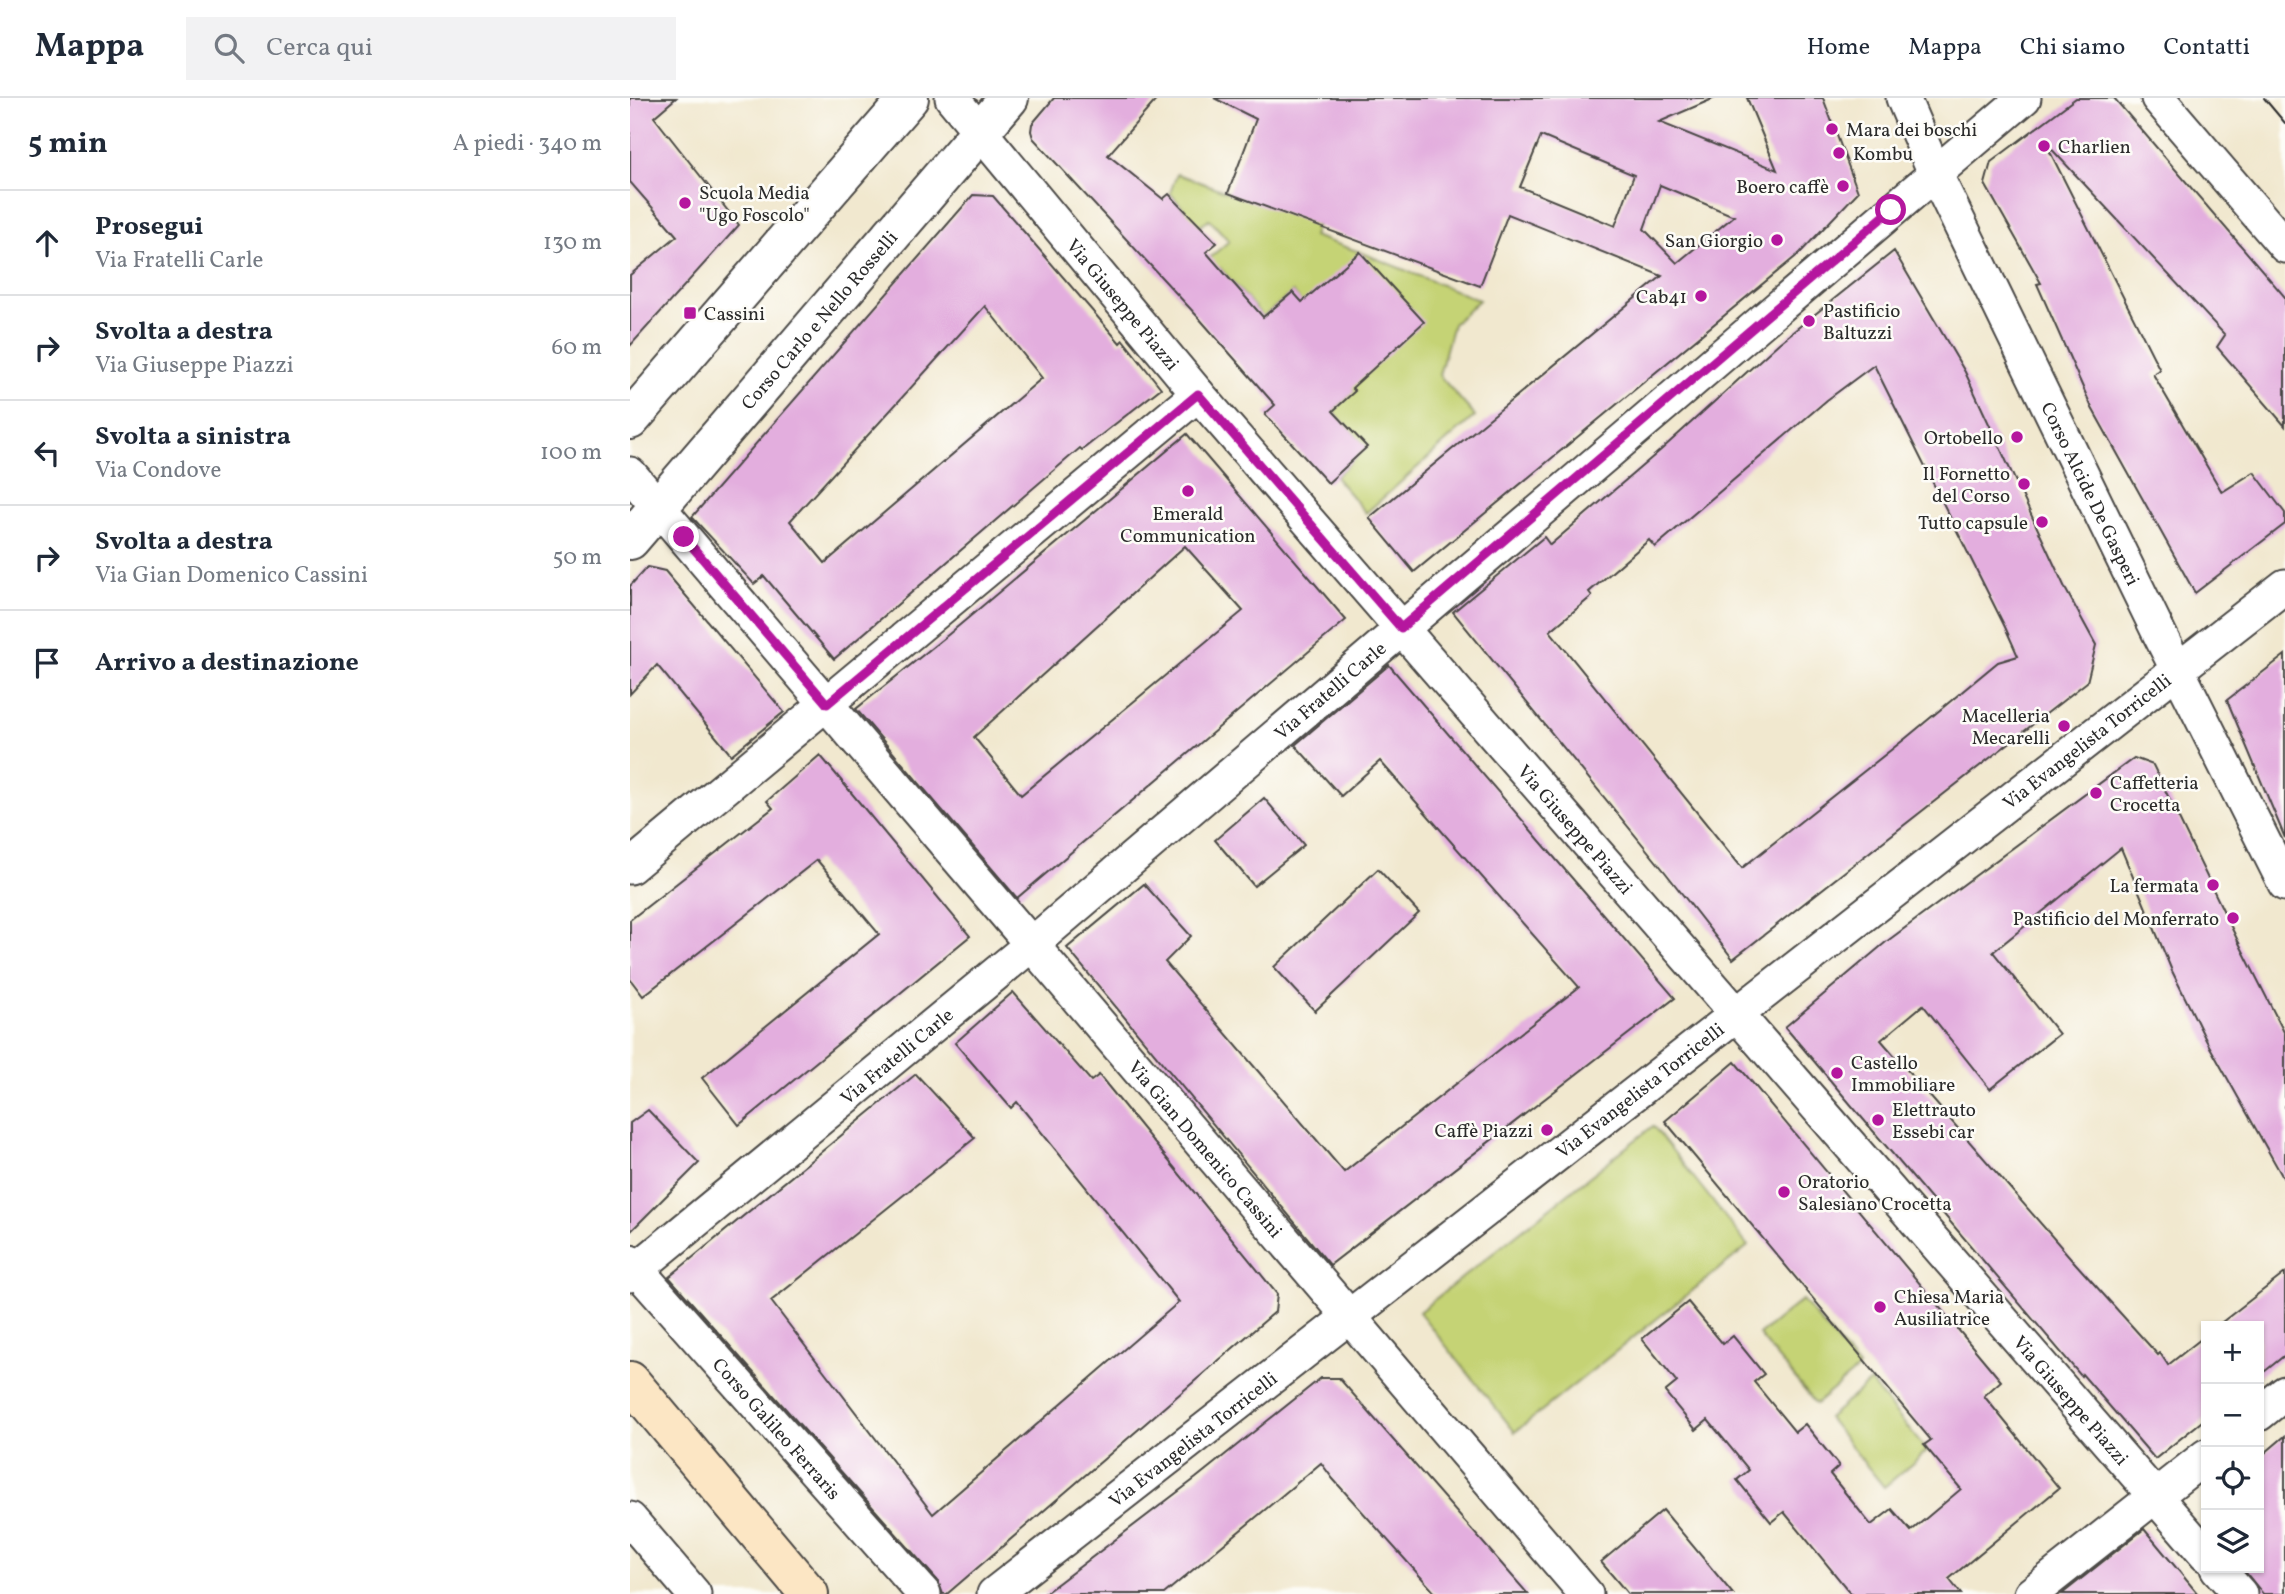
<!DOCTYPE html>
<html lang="it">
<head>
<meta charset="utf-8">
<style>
  :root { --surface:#fff; --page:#f2f2f3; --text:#1f2937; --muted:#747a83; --line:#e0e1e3 }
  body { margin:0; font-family:Vollkorn,serif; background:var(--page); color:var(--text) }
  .controls { position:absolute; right:21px; bottom:21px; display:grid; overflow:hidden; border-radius:0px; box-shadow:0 2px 5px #0004 }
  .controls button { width:63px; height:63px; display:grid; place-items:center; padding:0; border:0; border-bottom:2px solid var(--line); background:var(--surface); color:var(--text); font:35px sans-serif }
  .stop { position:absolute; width:21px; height:21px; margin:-16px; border:5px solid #b5179e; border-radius:50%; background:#fff }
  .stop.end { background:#b5179e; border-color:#fff; box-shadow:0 2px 7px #0008 }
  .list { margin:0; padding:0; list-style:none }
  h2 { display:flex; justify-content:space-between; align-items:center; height:91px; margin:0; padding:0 28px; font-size:30px }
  h2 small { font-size:23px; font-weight:400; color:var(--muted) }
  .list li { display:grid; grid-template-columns:46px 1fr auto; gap:21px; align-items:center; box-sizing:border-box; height:105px; padding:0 28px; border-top:2px solid var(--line) }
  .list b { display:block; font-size:26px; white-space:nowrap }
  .list p { margin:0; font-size:23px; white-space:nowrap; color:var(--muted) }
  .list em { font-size:23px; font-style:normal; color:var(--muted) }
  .icon { flex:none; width:38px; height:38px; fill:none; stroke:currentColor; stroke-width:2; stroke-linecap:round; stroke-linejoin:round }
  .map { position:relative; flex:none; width:1655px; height:1496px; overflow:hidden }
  header { display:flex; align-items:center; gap:42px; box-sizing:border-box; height:98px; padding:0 35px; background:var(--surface); border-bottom:2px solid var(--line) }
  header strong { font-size:33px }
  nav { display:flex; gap:38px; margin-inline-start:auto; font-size:24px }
  .search { width:490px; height:63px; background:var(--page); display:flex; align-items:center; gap:18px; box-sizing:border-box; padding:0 24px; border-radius:0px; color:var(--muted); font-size:26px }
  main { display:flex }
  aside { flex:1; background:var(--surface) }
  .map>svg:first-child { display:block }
  .green { fill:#c5d375; stroke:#787f50; stroke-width:2 }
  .building { fill:#e3aede; fill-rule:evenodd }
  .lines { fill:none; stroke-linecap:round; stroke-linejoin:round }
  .minor-casing { stroke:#494744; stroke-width:37 }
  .tertiary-casing { stroke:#494744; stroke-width:42 }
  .secondary-casing { stroke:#494744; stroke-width:42 }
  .minor { stroke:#fff; stroke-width:33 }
  .tertiary { stroke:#fff; stroke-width:38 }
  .secondary { stroke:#fce6c4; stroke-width:38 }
  .tram { stroke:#2b2b2b; stroke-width:2 }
  .route { stroke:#b5179e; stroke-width:9 }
  .poi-dot { fill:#b5179e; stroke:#fdfcf7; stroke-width:2.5 }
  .labels { text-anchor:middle; stroke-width:5; stroke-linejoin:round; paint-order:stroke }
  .poi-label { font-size:19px; fill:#2b2b2b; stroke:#fdfcf7; text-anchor:start }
  .street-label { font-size:19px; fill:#2b2b2b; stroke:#fdfcf7 }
</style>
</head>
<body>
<header>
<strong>Mappa</strong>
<div class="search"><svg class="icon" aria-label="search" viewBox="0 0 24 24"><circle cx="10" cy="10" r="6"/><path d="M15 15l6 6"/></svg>Cerca qui</div>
<nav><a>Home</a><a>Mappa</a><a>Chi siamo</a><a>Contatti</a></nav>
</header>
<main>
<aside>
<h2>5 min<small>A piedi · 340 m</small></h2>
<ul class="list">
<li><svg class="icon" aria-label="ahead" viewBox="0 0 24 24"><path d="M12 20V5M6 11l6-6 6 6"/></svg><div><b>Prosegui</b><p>Via Fratelli Carle</p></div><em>130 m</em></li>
<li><svg class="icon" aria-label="right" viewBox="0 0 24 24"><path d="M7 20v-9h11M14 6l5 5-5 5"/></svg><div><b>Svolta a destra</b><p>Via Giuseppe Piazzi</p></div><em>60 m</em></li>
<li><svg class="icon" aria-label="left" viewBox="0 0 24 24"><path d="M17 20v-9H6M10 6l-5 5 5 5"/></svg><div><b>Svolta a sinistra</b><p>Via Condove</p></div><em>100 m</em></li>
<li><svg class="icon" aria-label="right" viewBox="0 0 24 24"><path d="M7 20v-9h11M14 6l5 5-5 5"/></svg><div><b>Svolta a destra</b><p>Via Gian Domenico Cassini</p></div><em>50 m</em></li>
<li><svg class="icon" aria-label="arrive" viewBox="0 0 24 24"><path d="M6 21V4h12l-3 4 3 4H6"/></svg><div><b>Arrivo a destinazione</b></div></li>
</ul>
</aside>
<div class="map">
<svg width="1655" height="1496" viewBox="0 0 1655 1496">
  <rect width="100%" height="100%" fill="#fdfcf7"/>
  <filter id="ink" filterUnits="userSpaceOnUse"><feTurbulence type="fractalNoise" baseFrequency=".0143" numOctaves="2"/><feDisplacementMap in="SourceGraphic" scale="14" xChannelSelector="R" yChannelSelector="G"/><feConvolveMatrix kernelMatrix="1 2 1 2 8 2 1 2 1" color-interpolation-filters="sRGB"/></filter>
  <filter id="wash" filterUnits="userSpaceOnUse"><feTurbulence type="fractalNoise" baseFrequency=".00686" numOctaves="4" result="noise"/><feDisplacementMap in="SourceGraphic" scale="28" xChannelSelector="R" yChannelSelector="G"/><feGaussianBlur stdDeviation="1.57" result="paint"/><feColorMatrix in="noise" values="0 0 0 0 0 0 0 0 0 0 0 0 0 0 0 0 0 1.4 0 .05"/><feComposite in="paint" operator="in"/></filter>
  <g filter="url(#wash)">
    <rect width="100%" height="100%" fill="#f1e8cf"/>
    <g class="green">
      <path d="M547,76L687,126L683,138L730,154L849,202L823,226L809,277L845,318L736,415L705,379L736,349L703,313L724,293L695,261L672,205L663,194L633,219L590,170L553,202L544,191L599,143L579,121L549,147L534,129L554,111L540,95Z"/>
      <path d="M1023,1028L1118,1148L885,1334L789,1214Z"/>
      <path d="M1172,1202L1229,1270L1186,1306L1129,1237Z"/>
      <path d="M1240,1284L1297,1353L1254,1389L1198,1320Z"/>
    </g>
    <g id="blocks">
      <g class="building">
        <path d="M0,0H46L24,19L109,127L0,248V177L47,138L0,84Z"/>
        <path d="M424,0H528L478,57L533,101L539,96L587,145L576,154L633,219L663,194L672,204L730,154L794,224L722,290L725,293L703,313L737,349L698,385L635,316L645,307L568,219L403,40L401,33L402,26Z"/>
        <path d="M584,0H1085L1029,24L1147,72L1117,0H1193L1228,94L1170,155L784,474L739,420L1032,178L878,116L850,188L598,95L626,21ZM911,38L1004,77L985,128L890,89ZM1030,87L1104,118L1047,165L1014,131Z"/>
        <path d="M1446,0H1484L1655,199V328L1587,249L1595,237L1415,44L1530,272L1523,276L1592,394L1624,374L1655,415V426L1565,495L1462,310L1407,186L1411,185L1355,86L1361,64Z"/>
        <path d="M343,97L363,98L490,245L493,242L531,290L452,352L450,350L204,561L134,478L124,486L62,419ZM355,208L412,280L195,465L160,423Z"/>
        <path d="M1264,153L1335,274L1436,492L1466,547L1457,584L1103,861L1035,774L823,514L914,439L920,447L1032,351L1149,245ZM1244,267L1375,529L1388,558L1368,564L1276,640L1112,770L920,533L962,498L959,494L1019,442L1025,449L1197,302Z"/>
        <path d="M557,336L716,522L387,800L226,611L319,536ZM555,448L613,513L391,697L344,639Z"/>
        <path d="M17,469L35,473L154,614L101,657L27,567L0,596V488Z"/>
        <path d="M1655,557V740L1597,602Z"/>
        <path d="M759,567L1045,900L700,1167L437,850L514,786L561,838L535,864L714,1074L949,889L750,663L711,698L665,647Z"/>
        <path d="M190,657L340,838L109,1027L72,980L249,836L187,762L13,898L0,881V822L143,710L137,703Z"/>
        <path d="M1504,660L1523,667L1607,841L1655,936V1083L1576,942L1542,873L1491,750L1363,854L1429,936L1360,991L1293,907L1251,942L1446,1166L1528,1257L1530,1255L1538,1267L1576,1237V1320L1525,1361L1452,1276L1451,1278L1155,929L1256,844Z"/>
        <path d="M634,700L674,747L624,788L585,742Z"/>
        <path d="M748,771L789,815L685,913L644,869Z"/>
        <path d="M383,894L461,983L469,977L647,1196L645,1214L317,1496H313L308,1483L39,1179L286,976L345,1040L141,1203L303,1416L549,1204L387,1004L381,1010L325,945Z"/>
        <path d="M1105,964L1371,1283L1354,1298L1429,1390L1319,1481L1331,1496H1221L1154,1414L1141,1424L1107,1382L1119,1372L1078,1322L1066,1332L1035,1294L1047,1284L1012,1241L1058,1204L1093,1246L1103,1238L1134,1276L1124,1284L1165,1334L1175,1326L1209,1368L1200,1376L1241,1427L1262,1411L1281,1433L1331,1391L1294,1347L1301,1342L1035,1023Z"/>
        <path d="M18,1012L69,1065L0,1134V1025Z"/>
        <path d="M1655,1175V1257L1629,1278V1228H1587Z"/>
        <path d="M691,1280H709L898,1496H806L703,1381L691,1365L534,1496H414L566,1380Z"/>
        <path d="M1655,1338V1496H1633L1612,1470H1629V1360Z"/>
        <path d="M1033,1412L1103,1496H998L971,1464Z"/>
        <path d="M1514,1431L1568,1496H1432Z"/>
      </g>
    </g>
  </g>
  <g filter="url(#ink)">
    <use href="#blocks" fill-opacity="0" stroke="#494744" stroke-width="2"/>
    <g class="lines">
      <g class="minor-casing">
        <g id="minor">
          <path id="s1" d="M322,0L568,296L1576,1457"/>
          <path id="s2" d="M1273,0L1305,75L1530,537L1655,786"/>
          <path d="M1528,0L1655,148"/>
          <path id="s3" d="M0,376L956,1496"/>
          <path d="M0,769L568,296"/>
          <path id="s4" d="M0,1164L294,1496"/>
          <path id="s5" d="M0,1177L402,846L1394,0"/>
          <path d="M1629,1316L1655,1295"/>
          <path d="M0,1421L64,1496"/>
          <path d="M1587,1470L1610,1496"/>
          <path id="s6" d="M364,1496L1655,488"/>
          <path d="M1401,1496L1576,1358"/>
        </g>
      </g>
      <g class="tertiary-casing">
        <g id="tertiary">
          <path d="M0,322L279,0"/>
          <path id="s7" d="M0,442L379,0"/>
        </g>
      </g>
      <g class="secondary-casing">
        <path id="secondary" d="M0,1283L179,1496"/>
      </g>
      <use href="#minor" class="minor"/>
      <use href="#tertiary" class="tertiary"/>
      <use href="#secondary" class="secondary"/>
      <path class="tram" d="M1634,0L1655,25"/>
    </g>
  </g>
  <g class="lines" filter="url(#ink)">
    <path class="route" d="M54,439L197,606L568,296L771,530L1261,112"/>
  </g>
  <g class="poi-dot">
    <circle cx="1202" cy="31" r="7"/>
    <circle cx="1414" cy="48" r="7"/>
    <circle cx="1209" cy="55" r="7"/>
    <circle cx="1213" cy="88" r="7"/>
    <circle cx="55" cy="105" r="7"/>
    <circle cx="1147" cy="142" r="7"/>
    <circle cx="1071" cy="198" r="7"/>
    <rect x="53" y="208" width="14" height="14" rx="3.5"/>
    <circle cx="1179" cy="223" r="7"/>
    <circle cx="1387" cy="339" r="7"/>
    <circle cx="1394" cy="386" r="7"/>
    <circle cx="558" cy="393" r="7"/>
    <circle cx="1412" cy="424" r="7"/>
    <circle cx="1434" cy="628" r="7"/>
    <circle cx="1466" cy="695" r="7"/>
    <circle cx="1583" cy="787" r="7"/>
    <circle cx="1603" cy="820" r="7"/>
    <circle cx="1207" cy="975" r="7"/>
    <circle cx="1248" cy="1022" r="7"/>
    <circle cx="917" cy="1032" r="7"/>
    <circle cx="1154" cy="1094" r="7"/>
    <circle cx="1250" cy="1209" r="7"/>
  </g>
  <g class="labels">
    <g class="poi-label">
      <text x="1216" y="38">Mara dei boschi</text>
      <text x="1428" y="55">Charlien</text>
      <text x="1223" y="62">Kombu</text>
      <text x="1199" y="95" text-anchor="end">Boero caffè</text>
      <text x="69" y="101">Scuola Media<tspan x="69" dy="22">"Ugo Foscolo"</tspan></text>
      <text x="1133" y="149" text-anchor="end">San Giorgio</text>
      <text x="1057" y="205" text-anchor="end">Cab41</text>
      <text x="1193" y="219">Pastificio<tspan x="1193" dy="22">Baltuzzi</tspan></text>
      <text x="74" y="222">Cassini</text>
      <text x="1373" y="346" text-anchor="end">Ortobello</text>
      <text x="1380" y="382" text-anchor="end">Il Fornetto<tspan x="1380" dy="22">del Corso</tspan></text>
      <text x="558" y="422" text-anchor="middle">Emerald<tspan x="558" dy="22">Communication</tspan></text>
      <text x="1398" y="431" text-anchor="end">Tutto capsule</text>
      <text x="1420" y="624" text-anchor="end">Macelleria<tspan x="1420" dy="22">Mecarelli</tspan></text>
      <text x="1480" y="691">Caffetteria<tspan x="1480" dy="22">Crocetta</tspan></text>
      <text x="1569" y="794" text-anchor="end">La fermata</text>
      <text x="1589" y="827" text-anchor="end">Pastificio del Monferrato</text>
      <text x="1221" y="971">Castello<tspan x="1221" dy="22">Immobiliare</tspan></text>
      <text x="1262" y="1018">Elettrauto<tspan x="1262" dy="22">Essebi car</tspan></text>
      <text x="903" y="1039" text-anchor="end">Caffè Piazzi</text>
      <text x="1168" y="1090">Oratorio<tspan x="1168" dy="22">Salesiano Crocetta</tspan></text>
      <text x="1264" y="1205">Chiesa Maria<tspan x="1264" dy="22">Ausiliatrice</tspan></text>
    </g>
    <g class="street-label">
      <text dy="7" stroke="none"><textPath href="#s1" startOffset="268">Via Giuseppe Piazzi</textPath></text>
      <text dy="7" stroke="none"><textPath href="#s7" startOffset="290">Corso Carlo e Nello Rosselli</textPath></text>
      <text dy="7" stroke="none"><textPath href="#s2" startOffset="438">Corso Alcide De Gasperi</textPath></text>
      <text dy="7" stroke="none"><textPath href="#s5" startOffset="912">Via Fratelli Carle</textPath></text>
      <text dy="7" stroke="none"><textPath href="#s6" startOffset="1386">Via Evangelista Torricelli</textPath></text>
      <text dy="7" stroke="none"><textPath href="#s1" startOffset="961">Via Giuseppe Piazzi</textPath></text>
      <text dy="7" stroke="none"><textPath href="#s5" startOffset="345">Via Fratelli Carle</textPath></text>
      <text dy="7" stroke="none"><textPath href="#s6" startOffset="819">Via Evangelista Torricelli</textPath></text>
      <text dy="7" stroke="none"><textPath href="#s3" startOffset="887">Via Gian Domenico Cassini</textPath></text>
      <text dy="7" stroke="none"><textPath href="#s1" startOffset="1717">Via Giuseppe Piazzi</textPath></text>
      <text dy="7" stroke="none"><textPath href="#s4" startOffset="222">Corso Galileo Ferraris</textPath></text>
      <text dy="7" stroke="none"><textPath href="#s6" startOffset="252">Via Evangelista Torricelli</textPath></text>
    </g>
  </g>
</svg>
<div class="controls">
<button>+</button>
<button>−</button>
<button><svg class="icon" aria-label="locate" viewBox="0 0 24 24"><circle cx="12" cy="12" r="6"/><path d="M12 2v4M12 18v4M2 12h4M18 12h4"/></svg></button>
<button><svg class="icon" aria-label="layers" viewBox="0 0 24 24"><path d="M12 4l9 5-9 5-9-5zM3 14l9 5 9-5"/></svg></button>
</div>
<div class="stop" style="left:1261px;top:112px"></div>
<div class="stop end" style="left:54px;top:439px"></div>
</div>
</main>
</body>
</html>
